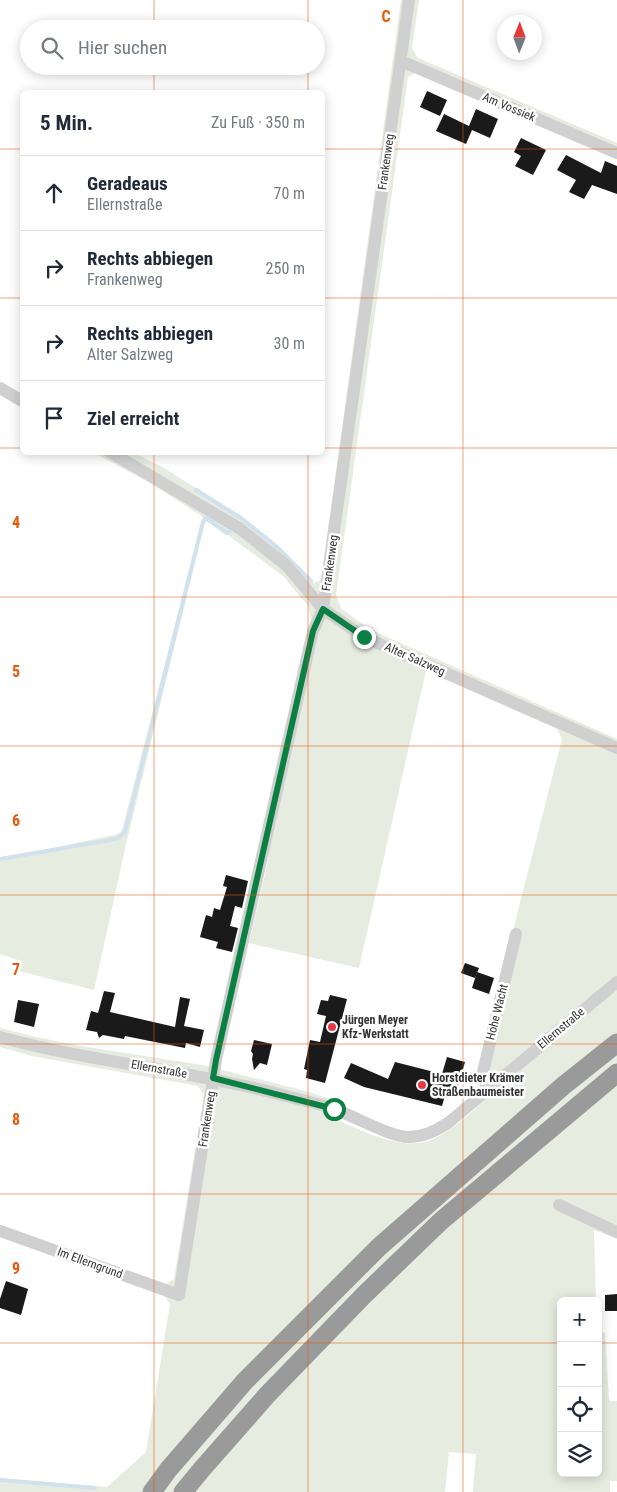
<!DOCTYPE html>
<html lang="de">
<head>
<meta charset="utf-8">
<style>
  :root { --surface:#fff; --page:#f2f2f3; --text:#1f2937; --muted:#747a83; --line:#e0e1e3 }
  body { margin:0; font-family:"Roboto Condensed",sans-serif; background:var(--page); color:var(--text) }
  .controls { position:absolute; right:15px; bottom:15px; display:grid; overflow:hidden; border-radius:8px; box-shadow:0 2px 12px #0003 }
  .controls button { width:45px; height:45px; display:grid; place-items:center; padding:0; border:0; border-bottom:1px solid var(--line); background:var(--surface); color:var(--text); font:25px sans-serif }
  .compass { position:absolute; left:497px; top:15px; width:45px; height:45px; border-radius:50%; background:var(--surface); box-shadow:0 2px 12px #0003; rotate:1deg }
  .stop { position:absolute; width:15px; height:15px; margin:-11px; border:4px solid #0b8043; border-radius:50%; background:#fff }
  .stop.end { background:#0b8043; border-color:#fff; box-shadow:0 1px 5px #0008 }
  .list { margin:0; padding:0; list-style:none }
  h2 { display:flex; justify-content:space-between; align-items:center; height:65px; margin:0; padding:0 20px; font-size:21px }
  h2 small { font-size:16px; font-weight:400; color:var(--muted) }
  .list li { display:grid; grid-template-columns:32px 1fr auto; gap:15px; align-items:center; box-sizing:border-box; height:75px; padding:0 20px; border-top:1px solid var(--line) }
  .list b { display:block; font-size:19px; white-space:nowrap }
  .list p { margin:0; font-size:16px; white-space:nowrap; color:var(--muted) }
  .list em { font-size:16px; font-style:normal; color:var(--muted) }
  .icon { flex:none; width:28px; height:28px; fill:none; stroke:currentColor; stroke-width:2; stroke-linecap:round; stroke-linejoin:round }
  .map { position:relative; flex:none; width:617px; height:1492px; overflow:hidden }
  .search { position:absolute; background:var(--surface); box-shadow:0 2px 12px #0003; left:20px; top:20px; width:305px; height:55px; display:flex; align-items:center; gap:12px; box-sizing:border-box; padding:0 18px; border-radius:28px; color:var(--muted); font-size:19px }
  .panel { position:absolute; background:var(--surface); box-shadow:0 2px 12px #0003; left:20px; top:90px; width:305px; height:365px; border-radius:8px }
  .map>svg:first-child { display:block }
  .green { fill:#e6ecdf }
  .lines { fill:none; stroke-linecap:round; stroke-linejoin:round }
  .stream { stroke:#cfe2ee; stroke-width:4 }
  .building { fill:#1a1a1a }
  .minor { stroke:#d0d0d0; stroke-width:12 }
  .highway { stroke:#9a9a9a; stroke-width:19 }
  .route { stroke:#0b8043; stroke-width:6 }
  .grid { fill:none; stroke:#e8590c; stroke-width:1; stroke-opacity:0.55 }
  .poi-dot { fill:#e63946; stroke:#fff; stroke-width:2 }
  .labels { text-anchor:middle; stroke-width:5; stroke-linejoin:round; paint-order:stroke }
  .street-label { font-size:12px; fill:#333; stroke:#fff }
  .poi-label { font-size:12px; font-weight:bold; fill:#333; stroke:#fff; text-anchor:start }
  .grid-label { font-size:16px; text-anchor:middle; font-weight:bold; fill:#e8590c; stroke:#fff; stroke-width:5; stroke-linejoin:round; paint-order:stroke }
</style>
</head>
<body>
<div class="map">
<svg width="617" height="1492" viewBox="0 0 617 1492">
  <rect width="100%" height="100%" fill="#fff"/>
  <path class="green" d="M401,0H419L412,48L418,58L617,143V159L415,73L408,77L336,595L341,608L369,629L617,739V1239L594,1230L596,1301H561V1473H598V1332L605,1333L609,1401H617V1481H610V1492H473L476,1454L449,1452L445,1492H0V1478L107,1487L146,1452L170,1304L164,1295L0,1236V1225L166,1284L174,1279L204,1095L198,1086L32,1056L0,1047V1028L36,1037L81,1046L202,1065L294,1088L328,1098L324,1114C354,1126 398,1153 431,1140C453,1131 472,1111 490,1096L485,1047L511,938L562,739L557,729L426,671L359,968L249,943L269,857L257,855L311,619L308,606L283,576L209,521L205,522L127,840L94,990L15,970L18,960L0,954V857L34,852L119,834L122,830L203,517L152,484L94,453H134L164,468L240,516L297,565L313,583L321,580Z"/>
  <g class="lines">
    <g class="stream">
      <path d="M196,490L241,518L276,546L311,581"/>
      <path d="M0,859L116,839L125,832L203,522L206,518L227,533L230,531"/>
      <path d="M0,1480L95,1488"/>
    </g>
  </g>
  <g class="building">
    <path d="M427,91L447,100L440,116L420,107Z"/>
    <path d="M476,109L498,119L490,138L472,130L466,144L436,131L444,114L469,126Z"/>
    <path d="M521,138L546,150L533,175L515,166L521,156L514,152Z"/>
    <path d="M566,155L601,173L605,161L617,166V194L592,185L584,199L569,192L576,180L557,170Z"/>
    <path d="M226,875L248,881L242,908L235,906L230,926L238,928L232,952L216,948L218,942L200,937L206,915L212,917L214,908L220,910L227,887L223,886Z"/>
    <path d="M465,963L479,968L475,978L461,973Z"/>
    <path d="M477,972L494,978L489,994L472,988Z"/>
    <path d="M104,991L115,993L110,1012L175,1027L180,997L190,999L184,1026L204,1030L200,1047L186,1043L185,1048L125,1036L124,1039L103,1035L99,1038L97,1032L86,1030L91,1011L98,1013Z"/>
    <path d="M330,995L347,999L325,1083L306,1078L307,1070L304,1069L310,1040L320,1042L326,1016L317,1014L321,1000L328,1001Z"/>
    <path d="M18,1000L39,1004L34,1027L14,1022Z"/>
    <path d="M254,1040L272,1044L267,1065L260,1063L254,1070L252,1059L253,1054L251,1051Z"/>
    <path d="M447,1057L465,1062L456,1094L446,1092L442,1106L364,1087L344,1078L351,1063L388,1079L395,1062L442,1074Z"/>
    <path d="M6,1281L28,1289L21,1315L0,1308V1299Z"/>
    <path d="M617,1294V1311H605V1295Z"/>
  </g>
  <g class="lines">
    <g class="minor">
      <path d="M401,61L617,153"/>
      <path d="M0,388L22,401"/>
      <path d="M110,452L239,528L287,566L323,609L364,637L617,748"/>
      <path d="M0,1037C95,1063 195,1071 290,1097C305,1101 320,1104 334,1109C354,1116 390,1137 409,1137C423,1137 436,1131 448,1123L617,982"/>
      <path d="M488,1089L482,1076L516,934"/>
      <path d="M559,1205L617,1232"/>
      <path d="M0,1231L179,1295L216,1060L313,631L323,609L409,0"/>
    </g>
    <g class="highway">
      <path d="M152,1492L168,1470L245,1381L379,1247L563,1086L617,1043"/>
      <path d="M183,1492L202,1469L267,1395L364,1295L441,1221L617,1073"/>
    </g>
  </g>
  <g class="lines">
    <path class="route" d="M334,1109L213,1078L216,1060L313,631L323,609L364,637"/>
  </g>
  <path class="grid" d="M154,0V29M308,0V29M463,0V1492M154,66V92M308,66V92M0,149H22M322,149H617M0,298H22M322,298H617M0,448H22M322,448H617M154,452V1492M308,452V1492M0,597H617M0,746H617M0,895H617M0,1044H617M0,1194H617M0,1343H561M598,1343H617"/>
  <g class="poi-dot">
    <circle cx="332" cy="1027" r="5"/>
    <circle cx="422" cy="1085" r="5"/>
  </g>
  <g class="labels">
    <g class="street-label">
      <text transform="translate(509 107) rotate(23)" y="4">Am Vossiek</text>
      <text transform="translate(386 162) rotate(-82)" y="4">Frankenweg</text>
      <text transform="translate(330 563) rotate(-82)" y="4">Frankenweg</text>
      <text transform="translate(415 659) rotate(24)" y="4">Alter Salzweg</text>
      <text transform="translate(497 1012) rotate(-76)" y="4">Hohe Wacht</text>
      <text transform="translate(561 1028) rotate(-40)" y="4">Ellernstraße</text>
      <text transform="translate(159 1069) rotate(10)" y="4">Ellernstraße</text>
      <text transform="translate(207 1119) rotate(-81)" y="4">Frankenweg</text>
      <text transform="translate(90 1263) rotate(20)" y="4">Im Ellerngrund</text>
    </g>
    <g class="poi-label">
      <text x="342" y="1024">Jürgen Meyer<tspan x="342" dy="14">Kfz-Werkstatt</tspan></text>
      <text x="432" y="1082">Horstdieter Krämer<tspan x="432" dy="14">Straßenbaumeister</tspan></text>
    </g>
  </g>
  <g class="grid-label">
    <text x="386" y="22">C</text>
    <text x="16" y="528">4</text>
    <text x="16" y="677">5</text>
    <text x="16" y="826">6</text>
    <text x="16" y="975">7</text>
    <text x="16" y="1125">8</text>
    <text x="16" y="1274">9</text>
  </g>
</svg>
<div class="controls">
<button>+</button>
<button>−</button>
<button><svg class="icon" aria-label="locate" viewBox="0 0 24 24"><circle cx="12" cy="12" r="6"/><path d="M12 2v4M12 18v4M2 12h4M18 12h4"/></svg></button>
<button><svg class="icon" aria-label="layers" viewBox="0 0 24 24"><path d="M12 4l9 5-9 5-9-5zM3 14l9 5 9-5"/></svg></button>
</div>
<svg class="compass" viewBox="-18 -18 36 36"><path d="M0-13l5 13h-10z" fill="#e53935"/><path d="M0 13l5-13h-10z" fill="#747a83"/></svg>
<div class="stop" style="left:334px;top:1109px"></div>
<div class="stop end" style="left:364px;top:637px"></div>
<div class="search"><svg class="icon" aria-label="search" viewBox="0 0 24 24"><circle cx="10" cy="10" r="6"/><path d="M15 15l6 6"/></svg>Hier suchen</div>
<section class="panel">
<h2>5 Min.<small>Zu Fuß · 350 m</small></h2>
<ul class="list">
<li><svg class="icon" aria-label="ahead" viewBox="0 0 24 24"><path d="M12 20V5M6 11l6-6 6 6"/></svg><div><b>Geradeaus</b><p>Ellernstraße</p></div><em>70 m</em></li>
<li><svg class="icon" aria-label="right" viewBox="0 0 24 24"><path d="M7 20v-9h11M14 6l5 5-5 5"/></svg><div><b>Rechts abbiegen</b><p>Frankenweg</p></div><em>250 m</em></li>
<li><svg class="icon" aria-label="right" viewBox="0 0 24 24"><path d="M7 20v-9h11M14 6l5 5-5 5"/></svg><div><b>Rechts abbiegen</b><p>Alter Salzweg</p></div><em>30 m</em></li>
<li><svg class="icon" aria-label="arrive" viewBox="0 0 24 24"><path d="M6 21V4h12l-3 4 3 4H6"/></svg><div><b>Ziel erreicht</b></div></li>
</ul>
</section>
</div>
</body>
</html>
